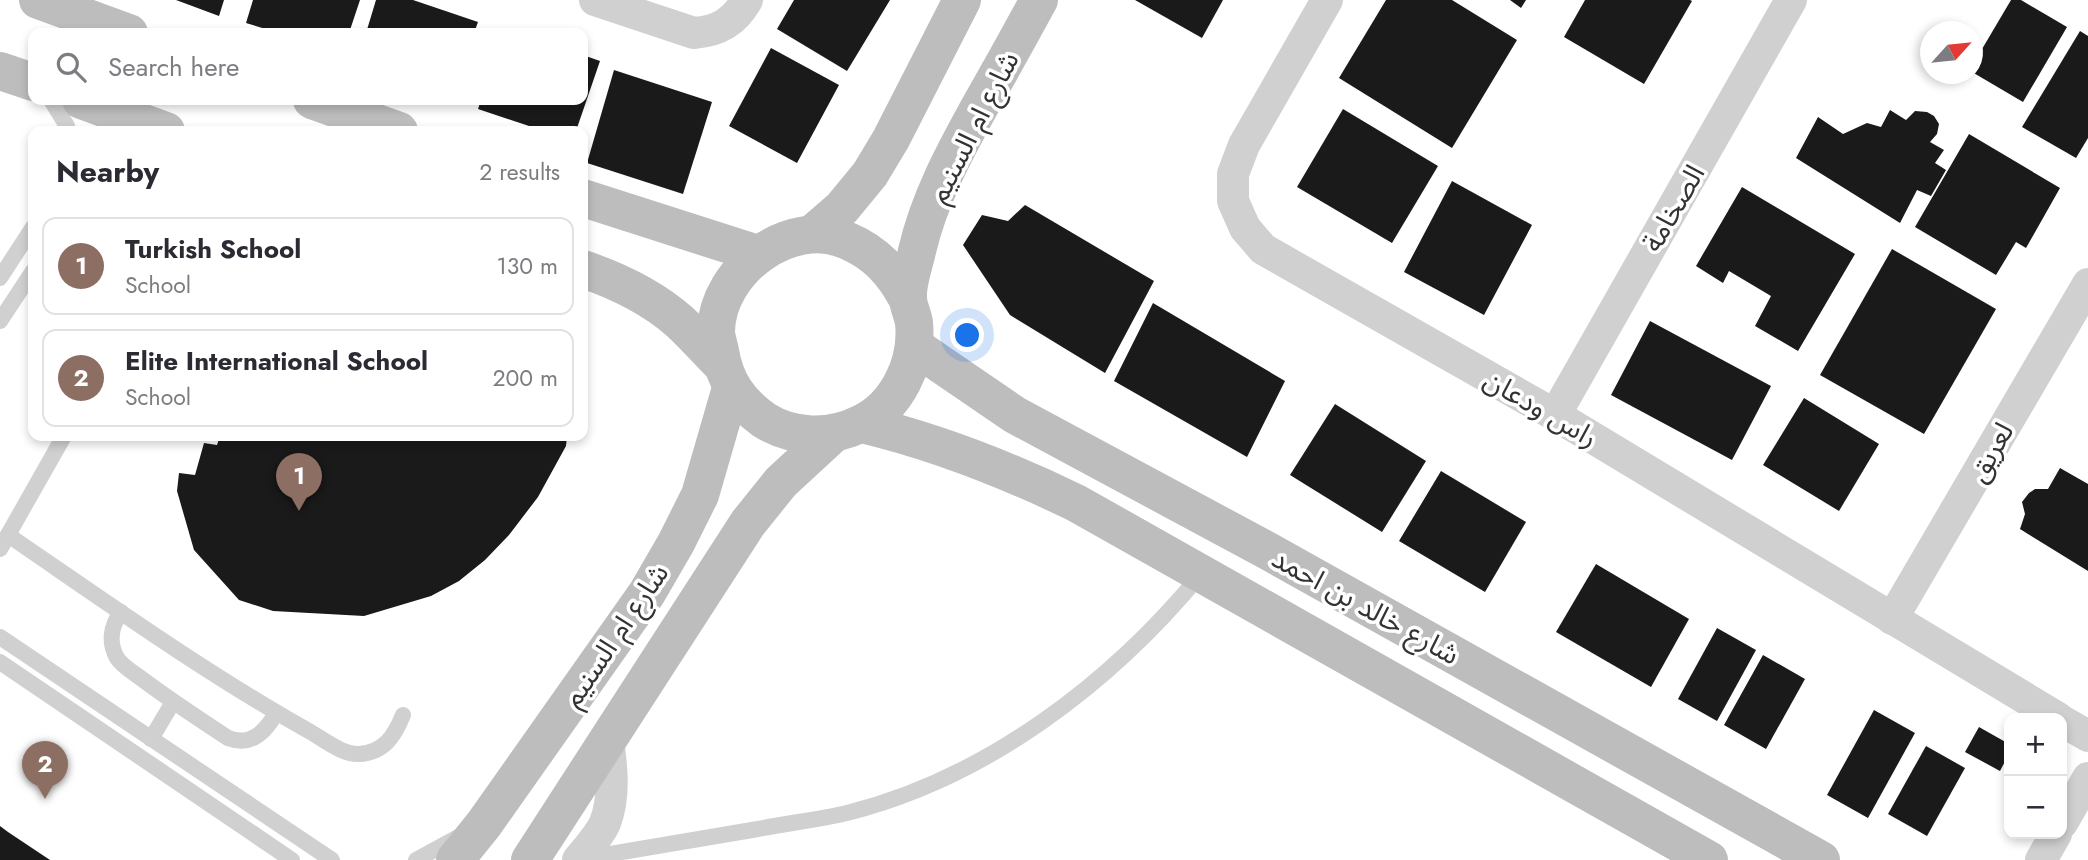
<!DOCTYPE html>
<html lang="en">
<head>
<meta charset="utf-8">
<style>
  :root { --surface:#fff; --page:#f2f2f3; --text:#2b2b33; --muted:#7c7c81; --line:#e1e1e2; --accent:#e63946 }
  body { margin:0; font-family:Jost,"Noto Sans Arabic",sans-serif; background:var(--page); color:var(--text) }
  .controls { position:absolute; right:21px; bottom:21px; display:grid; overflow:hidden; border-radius:14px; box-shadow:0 4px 10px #0003 }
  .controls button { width:63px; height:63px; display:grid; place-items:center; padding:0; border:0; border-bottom:2px solid var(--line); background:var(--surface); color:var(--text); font:35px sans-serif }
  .compass { position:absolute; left:1920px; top:21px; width:63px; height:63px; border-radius:50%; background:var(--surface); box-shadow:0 4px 10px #0003; rotate:63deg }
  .you { position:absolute; left:968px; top:336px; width:24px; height:24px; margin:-18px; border:5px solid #fff; border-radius:50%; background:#1a73e8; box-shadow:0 0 0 10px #1a73e833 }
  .badge { display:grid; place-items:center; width:46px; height:46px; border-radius:50%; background:var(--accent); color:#fff; font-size:23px; font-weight:700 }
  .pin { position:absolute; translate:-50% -58px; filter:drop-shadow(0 2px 4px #0008) }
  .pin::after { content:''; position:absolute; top:37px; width:24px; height:21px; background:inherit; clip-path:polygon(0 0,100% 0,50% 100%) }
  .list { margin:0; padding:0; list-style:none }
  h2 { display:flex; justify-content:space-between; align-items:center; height:91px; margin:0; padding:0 28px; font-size:30px }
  h2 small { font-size:23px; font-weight:400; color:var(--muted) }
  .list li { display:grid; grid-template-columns:46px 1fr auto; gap:21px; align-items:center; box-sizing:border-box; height:98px; margin:0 14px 14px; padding:0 14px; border:2px solid var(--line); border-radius:14px }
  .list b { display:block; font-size:26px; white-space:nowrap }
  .list p { margin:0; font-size:23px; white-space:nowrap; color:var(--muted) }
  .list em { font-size:23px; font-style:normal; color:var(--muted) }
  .icon { flex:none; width:38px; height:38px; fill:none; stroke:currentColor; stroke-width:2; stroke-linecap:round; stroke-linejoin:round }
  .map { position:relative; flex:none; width:2088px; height:860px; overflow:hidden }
  .search { position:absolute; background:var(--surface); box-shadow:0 4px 10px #0003; left:28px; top:28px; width:560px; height:77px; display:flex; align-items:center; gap:18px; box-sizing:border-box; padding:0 24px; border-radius:14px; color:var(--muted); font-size:26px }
  .panel { position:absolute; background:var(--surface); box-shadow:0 4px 10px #0003; left:28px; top:126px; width:560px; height:315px; border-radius:14px }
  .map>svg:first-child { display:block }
  .building { fill:#1a1a1a }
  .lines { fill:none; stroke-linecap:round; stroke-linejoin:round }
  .service { stroke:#d0d0d0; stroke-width:16 }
  .minor { stroke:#d0d0d0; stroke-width:32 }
  .secondary { stroke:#bdbdbd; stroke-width:38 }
  .labels { text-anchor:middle; stroke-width:7; stroke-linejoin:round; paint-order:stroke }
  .street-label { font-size:28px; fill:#333; stroke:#fff }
</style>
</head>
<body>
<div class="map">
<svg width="2088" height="860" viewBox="0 0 2088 860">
  <rect width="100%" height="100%" fill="#fff"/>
  <g class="building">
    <path d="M176,0H224L219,16Z"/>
    <path d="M253,0H360L349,33H279L246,23Z"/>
    <path d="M376,0H413L478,22L474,33H366Z"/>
    <path d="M794,0H890L847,71L777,29Z"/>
    <path d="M1135,0H1223L1202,38Z"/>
    <path d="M1386,0H1452L1517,40L1452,148L1339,78Z"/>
    <path d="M1510,0H1526L1521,8Z"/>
    <path d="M1585,0H1690L1692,1L1644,84L1564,37Z"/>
    <path d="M2011,0H2021L2067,27L2023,102L1972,72V66Z"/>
    <path d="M2080,31L2088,36V138L2076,158L2022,127Z"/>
    <path d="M771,48L839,85L797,163L729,126Z"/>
    <path d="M583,55L600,61L576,131H544L478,109L481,100H583Z"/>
    <path d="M614,70L712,102L683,194L587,163Z"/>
    <path d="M1343,109L1438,166L1392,243L1297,187Z"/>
    <path d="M1890,110L1906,120L1915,111L1927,112L1934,116L1939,124L1937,134L1930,142L1944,150L1935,163L1946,170L1931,196L1917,190L1900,223L1796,158L1818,117L1843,134L1867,123L1881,127Z"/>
    <path d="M1969,134L2060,188L2026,248L2016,242L1996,275L1915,227Z"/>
    <path d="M1452,181L1532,225L1484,315L1404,272Z"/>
    <path d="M1742,187L1855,254L1798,351L1755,326L1771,296L1729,271L1723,283L1696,266Z"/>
    <path d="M1025,205L1154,281L1105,373L1010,315L963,245L982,215L1008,221Z"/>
    <path d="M1892,249L1996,309L1924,434L1820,375Z"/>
    <path d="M1153,303L1285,381L1247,457L1114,381Z"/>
    <path d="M1650,321L1771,386L1732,460L1611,395Z"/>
    <path d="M1804,398L1879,444L1839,511L1763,465Z"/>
    <path d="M1335,404L1426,461L1382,532L1290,475Z"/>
    <path d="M220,436H567L566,446L538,497L509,535L485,560L459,581L431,596L364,616L273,611L239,600L194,550L177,491L179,473L195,475L204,443L217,445Z"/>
    <path d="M2060,468L2088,484V571L2020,529L2025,514L2022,502L2029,493L2035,489H2048Z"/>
    <path d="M1441,471L1526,522L1485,592L1399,541Z"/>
    <path d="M1596,564L1689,619L1651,687L1556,632Z"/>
    <path d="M1717,628L1756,650L1717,721L1678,699Z"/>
    <path d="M1763,655L1805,679L1766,749L1724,725Z"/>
    <path d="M1874,710L1915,733L1868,818L1827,795Z"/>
    <path d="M1979,727L2009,744V754L2000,771L1965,752Z"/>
    <path d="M1926,746L1965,768L1927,836L1888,814Z"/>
    <path d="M0,826L8,832L50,860H0Z"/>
  </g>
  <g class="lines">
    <g class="service">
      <path d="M51,100L67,126L68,131"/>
      <path d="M0,278L33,227"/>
      <path d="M0,321L33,271"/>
      <path d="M8,535C106,602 204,672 307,730C322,738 342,755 359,754C384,753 395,735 403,715"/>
      <path d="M0,549L64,436"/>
      <path d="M121,612C111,626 108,642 117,658C122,666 134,673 142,679C170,700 199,719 228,738C251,747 266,731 276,713"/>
      <path d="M0,637L332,860"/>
      <path d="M0,662L292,860"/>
      <path d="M151,739L173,702"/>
      <path d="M581,859C640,849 699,839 758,829C788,823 818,820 847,813C987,778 1111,683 1201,574"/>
      <path d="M416,860L460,836"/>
    </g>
    <g class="minor">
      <path d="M595,0L694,33C719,31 734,22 747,0"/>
      <path d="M1327,0L1244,145L1233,174V201L1245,228L1263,249L1555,415L2058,718"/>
      <path d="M1555,415L1791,0"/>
      <path d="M1892,619L2088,284"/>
      <path d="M2062,721L2088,736"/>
      <path d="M2062,823L2088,778"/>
      <path d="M578,860C587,849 599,836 605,823C615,797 612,768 608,740"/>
      <path d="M2041,860L2056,834"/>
    </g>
    <g class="secondary">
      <path d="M38,0L129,33"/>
      <path d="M0,71L33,82"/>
      <path d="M81,100L166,131"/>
      <path d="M312,100L399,131"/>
      <path d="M583,198L758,254"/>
      <path d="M812,234L842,208L870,174L891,139L962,0"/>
      <path d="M583,269C618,281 652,297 680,322C695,336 709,352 723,366"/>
      <path d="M907,298C893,272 876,253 848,241C791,215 717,270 716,331C716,337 719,345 720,351C725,382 739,402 764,420C792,438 830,439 860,424C897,407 918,363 914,323C913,315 908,306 908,298C907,283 914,265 917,251C929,199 954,153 980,106C1000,71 1020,35 1039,0"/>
      <path d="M914,346L1015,415L1268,551L1821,860"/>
      <path d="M862,424C937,442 1006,469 1076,503L1709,860"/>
      <path d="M455,860L484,824L647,593L676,543L700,495L731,388"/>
      <path d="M530,860L748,523L781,482L833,434"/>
    </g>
  </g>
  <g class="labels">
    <g class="street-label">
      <text transform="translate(973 127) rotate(-63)" y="10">شارع ام السنيم</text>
      <text transform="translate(1673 208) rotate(-60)" y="10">الصخامة</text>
      <text transform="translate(1541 408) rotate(30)" y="10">راس ودعان</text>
      <text transform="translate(1990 452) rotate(-60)" y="10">لعريق</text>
      <text transform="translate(1366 606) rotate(29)" y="10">شارع خالد بن احمد</text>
      <text transform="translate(615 635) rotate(-56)" y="10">شارع ام السنيم</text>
    </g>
  </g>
</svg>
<div class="controls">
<button>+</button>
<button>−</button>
</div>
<svg class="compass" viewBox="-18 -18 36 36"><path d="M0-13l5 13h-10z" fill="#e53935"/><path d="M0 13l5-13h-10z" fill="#7c7c81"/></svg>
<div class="you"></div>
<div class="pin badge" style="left:299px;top:511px;background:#8d6e63">1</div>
<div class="pin badge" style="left:45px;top:799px;background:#8d6e63">2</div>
<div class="search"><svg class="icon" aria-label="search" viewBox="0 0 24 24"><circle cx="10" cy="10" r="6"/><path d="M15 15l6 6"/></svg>Search here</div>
<section class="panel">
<h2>Nearby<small>2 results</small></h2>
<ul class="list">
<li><span class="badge" style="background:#8d6e63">1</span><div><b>Turkish School</b><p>School</p></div><em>130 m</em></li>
<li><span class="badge" style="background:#8d6e63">2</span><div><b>Elite International School</b><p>School</p></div><em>200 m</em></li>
</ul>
</section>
</div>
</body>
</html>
